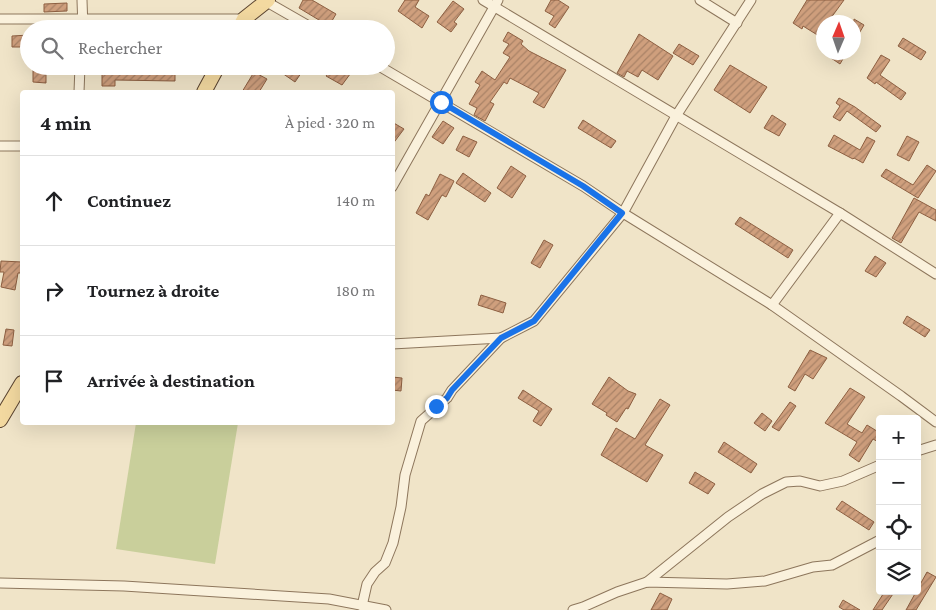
<!DOCTYPE html>
<html lang="fr">
<head>
<meta charset="utf-8">
<style>
  :root { --surface:#fff; --page:#f6f6f6; --text:#202124; --muted:#757577; --line:#e0e0e0 }
  body { margin:0; font-family:"Crimson Pro",serif; background:var(--page); color:var(--text) }
  .controls { position:absolute; right:15px; bottom:15px; display:grid; overflow:hidden; border-radius:5px; box-shadow:0 5px 20px #0002 }
  .controls button { width:45px; height:45px; display:grid; place-items:center; padding:0; border:0; border-bottom:1px solid var(--line); background:var(--surface); color:var(--text); font:25px sans-serif }
  .compass { position:absolute; left:816px; top:15px; width:45px; height:45px; border-radius:50%; background:var(--surface); box-shadow:0 5px 20px #0002; rotate:2deg }
  .stop { position:absolute; width:15px; height:15px; margin:-11px; border:4px solid #1a73e8; border-radius:50%; background:#fff }
  .stop.end { background:#1a73e8; border-color:#fff; box-shadow:0 1px 5px #0008 }
  .list { margin:0; padding:0; list-style:none }
  h2 { display:flex; justify-content:space-between; align-items:center; height:65px; margin:0; padding:0 20px; font-size:21px }
  h2 small { font-size:16px; font-weight:400; color:var(--muted) }
  .list li { display:grid; grid-template-columns:32px 1fr auto; gap:15px; align-items:center; box-sizing:border-box; height:90px; padding:0 20px; border-top:1px solid var(--line) }
  .list b { display:block; font-size:19px; white-space:nowrap }
  .list em { font-size:16px; font-style:normal; color:var(--muted) }
  .icon { flex:none; width:28px; height:28px; fill:none; stroke:currentColor; stroke-width:2; stroke-linecap:round; stroke-linejoin:round }
  .map { position:relative; flex:none; width:936px; height:610px; overflow:hidden }
  .search { position:absolute; background:var(--surface); box-shadow:0 5px 20px #0002; left:20px; top:20px; width:375px; height:55px; display:flex; align-items:center; gap:12px; box-sizing:border-box; padding:0 18px; border-radius:28px; color:var(--muted); font-size:19px }
  .panel { position:absolute; background:var(--surface); box-shadow:0 5px 20px #0002; left:20px; top:90px; width:375px; height:335px; border-radius:5px }
  .map>svg:first-child { display:block }
  .park { fill:#c9cf9b }
  .building { fill:url(#building-hatch); stroke:#8d5f41 }
  .lines { fill:none; stroke-linecap:round; stroke-linejoin:round }
  .minor-casing { stroke:#8d765c; stroke-width:11 }
  .primary-casing { stroke:#5b4430; stroke-width:16 }
  .minor { stroke:#faf1dc; stroke-width:9 }
  .primary { stroke:#f3d9a0; stroke-width:14 }
  .route { stroke:#1a73e8; stroke-width:6 }
</style>
</head>
<body>
<div class="map">
<svg width="936" height="610" viewBox="0 0 936 610">
  <defs>
    <pattern id="building-hatch" width="6" height="6" patternUnits="userSpaceOnUse" patternTransform="scale(1.25)"><rect width="6" height="6" fill="#cf9f7d"/><path d="M-1 1l2-2M0 6l6-6M5 7l2-2" fill="none" stroke="#a98266"/></pattern>
  </defs>
  <rect width="100%" height="100%" fill="#f0e4c8"/>
  <path class="park" d="M136,423H238L215,564L116,549Z"/>
  <g class="building">
    <path d="M303,0H312L336,14L329,26L299,8Z"/>
    <path d="M405,0H419L415,7L429,16L422,28L398,11Z"/>
    <path d="M551,0H558L569,7L555,28L549,24L554,16L545,11Z"/>
    <path d="M807,0H844L828,22H824V29L819,36L803,26L802,29L793,23Z"/>
    <path d="M453,1L464,9L454,22L457,24L451,32L437,22Z"/>
    <path d="M67,3V11L44,12V4Z"/>
    <path d="M854,19L864,25L854,42Z"/>
    <path d="M508,32L523,41L521,44L529,51L566,70L544,108L533,102L539,93L510,78L507,84L504,82L490,102L494,104L485,121L474,115L477,108L469,104L480,85L475,82L482,71L495,80L510,57L503,53L509,44L503,41Z"/>
    <path d="M639,34L673,56L658,80L642,70L638,77L627,71L624,77L617,73Z"/>
    <path d="M29,35V47H12V36Z"/>
    <path d="M903,38L926,52L921,60L898,46Z"/>
    <path d="M679,44L699,56L693,65L673,53Z"/>
    <path d="M834,52H847L840,64L831,58Z"/>
    <path d="M881,55L890,60L880,75L906,93L901,100L876,82L875,84L867,78Z"/>
    <path d="M730,65L767,87L750,113L714,90Z"/>
    <path d="M33,66H46V83L33,82Z"/>
    <path d="M102,66H125V72H147V70L175,71V81L115,80V86H102Z"/>
    <path d="M286,66H306L295,82L282,73Z"/>
    <path d="M334,66H356L342,85L326,76Z"/>
    <path d="M254,72L267,79L259,92H242Z"/>
    <path d="M839,98L855,107L881,126L876,132L847,111L840,121L833,117L840,106L836,103Z"/>
    <path d="M772,115L786,124L779,136L764,128Z"/>
    <path d="M583,120L616,141L611,148L578,128Z"/>
    <path d="M443,121L454,128L443,144L432,137Z"/>
    <path d="M392,122L404,129L392,145Z"/>
    <path d="M834,135L860,150L867,137L875,141L863,163L854,158L853,159L828,146Z"/>
    <path d="M463,136L477,142L469,157L456,150Z"/>
    <path d="M907,136L919,142L909,161L897,155Z"/>
    <path d="M927,165L936,171L918,198L881,176L886,169L913,185Z"/>
    <path d="M511,166L526,176L512,198L497,188Z"/>
    <path d="M463,173L491,193L485,202L456,183Z"/>
    <path d="M440,174L454,181L446,197L442,195L428,220L416,213L426,194L429,196Z"/>
    <path d="M914,198L936,210V221L919,212L901,243L892,238Z"/>
    <path d="M740,217L793,250L788,258L735,224Z"/>
    <path d="M544,240L553,245L540,268L531,263Z"/>
    <path d="M875,256L886,263L876,277L865,271Z"/>
    <path d="M1,261L22,262V273H18L15,290L1,287L4,272H0Z"/>
    <path d="M481,295L506,303L503,313L478,305Z"/>
    <path d="M907,316L930,330L925,337L903,323Z"/>
    <path d="M6,329L14,330L12,346L3,345Z"/>
    <path d="M810,350L827,358L813,379L805,374L795,391L788,387Z"/>
    <path d="M392,377L402,378L401,391L392,390Z"/>
    <path d="M609,377L628,391L636,394L628,409L626,408L617,422L606,415L607,413L592,404Z"/>
    <path d="M850,388L865,397L847,424L862,433L867,425L880,433V443L873,439L859,462L849,455L857,442L825,423Z"/>
    <path d="M523,390L552,409L541,426L533,421L539,411L518,398Z"/>
    <path d="M660,399L670,405L645,445L663,455L647,482L601,455L616,428L635,439Z"/>
    <path d="M790,402L796,406L779,431L772,427Z"/>
    <path d="M762,413L772,421L765,431L754,423Z"/>
    <path d="M724,442L757,464L751,473L718,452Z"/>
    <path d="M695,472L715,484L708,494L689,483Z"/>
    <path d="M842,501L874,522L869,530L836,509Z"/>
    <path d="M927,572L936,577L916,610H906Z"/>
    <path d="M885,591H895L882,610H873Z"/>
    <path d="M660,593L672,599L667,610H651Z"/>
    <path d="M843,600L860,610H844L839,607Z"/>
  </g>
  <g class="lines">
    <g class="minor-casing">
      <g id="minor">
        <path d="M82,0L83,29"/>
        <path d="M483,0L840,213L936,274"/>
        <path d="M700,0L737,23"/>
        <path d="M267,2L314,29"/>
        <path d="M0,19H244"/>
        <path d="M379,66L583,186L623,213L772,305L901,396L936,422"/>
        <path d="M79,92L80,66"/>
        <path d="M0,146H22"/>
        <path d="M392,187L498,0"/>
        <path d="M772,305L840,213"/>
        <path d="M392,344L501,338"/>
        <path d="M917,451L936,445"/>
        <path d="M647,582L728,517L762,494L786,482L800,481L820,486L843,481L880,465"/>
        <path d="M0,583L124,586L329,599L386,610"/>
        <path d="M362,606L367,584L375,572L385,563L393,543L401,507L405,475L421,421L447,398L452,390L501,338L534,321L623,213L676,116L751,0"/>
        <path d="M573,610L583,607L617,592L647,582L727,584L765,581L813,567L832,565L880,540"/>
      </g>
    </g>
    <g class="primary-casing">
      <g id="primary">
        <path d="M239,29L244,19L268,0"/>
        <path d="M204,92L218,66"/>
        <path d="M0,420L22,383"/>
      </g>
    </g>
    <use href="#minor" class="minor"/>
    <use href="#primary" class="primary"/>
  </g>
  <g class="lines">
    <path class="route" d="M436,406L447,398L452,390L501,338L534,321L622,213L583,186L441,102"/>
  </g>
</svg>
<div class="controls">
<button>+</button>
<button>−</button>
<button><svg class="icon" aria-label="locate" viewBox="0 0 24 24"><circle cx="12" cy="12" r="6"/><path d="M12 2v4M12 18v4M2 12h4M18 12h4"/></svg></button>
<button><svg class="icon" aria-label="layers" viewBox="0 0 24 24"><path d="M12 4l9 5-9 5-9-5zM3 14l9 5 9-5"/></svg></button>
</div>
<svg class="compass" viewBox="-18 -18 36 36"><path d="M0-13l5 13h-10z" fill="#e53935"/><path d="M0 13l5-13h-10z" fill="#757577"/></svg>
<div class="stop" style="left:441px;top:102px"></div>
<div class="stop end" style="left:436px;top:406px"></div>
<div class="search"><svg class="icon" aria-label="search" viewBox="0 0 24 24"><circle cx="10" cy="10" r="6"/><path d="M15 15l6 6"/></svg>Rechercher</div>
<section class="panel">
<h2>4 min<small>À pied · 320 m</small></h2>
<ul class="list">
<li><svg class="icon" aria-label="ahead" viewBox="0 0 24 24"><path d="M12 20V5M6 11l6-6 6 6"/></svg><div><b>Continuez</b></div><em>140 m</em></li>
<li><svg class="icon" aria-label="right" viewBox="0 0 24 24"><path d="M7 20v-9h11M14 6l5 5-5 5"/></svg><div><b>Tournez à droite</b></div><em>180 m</em></li>
<li><svg class="icon" aria-label="arrive" viewBox="0 0 24 24"><path d="M6 21V4h12l-3 4 3 4H6"/></svg><div><b>Arrivée à destination</b></div></li>
</ul>
</section>
</div>
</body>
</html>
